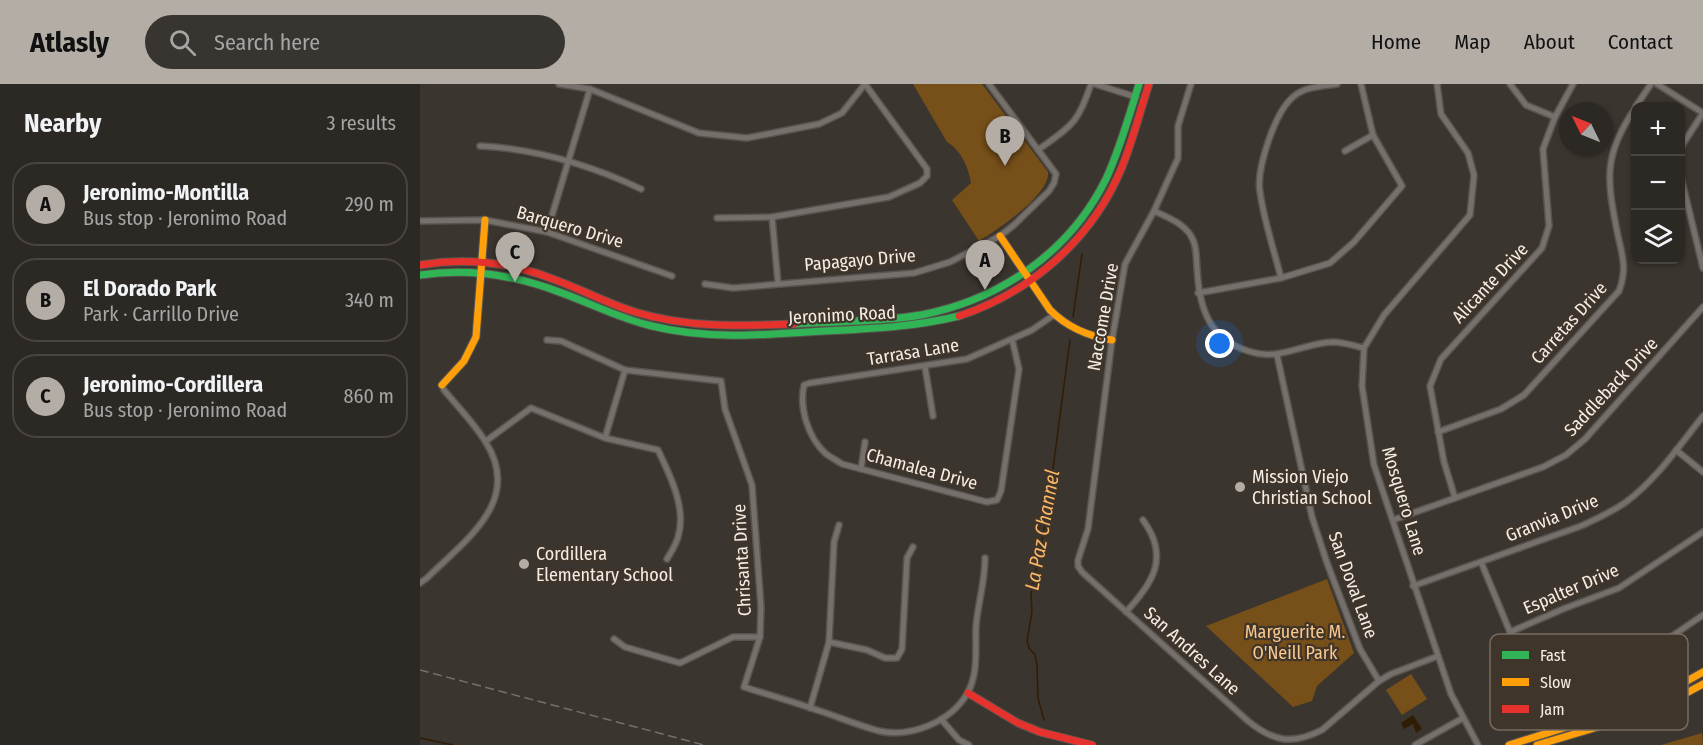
<!DOCTYPE html>
<html lang="en">
<head>
<meta charset="utf-8">
<style>
  :root { --surface:#2c2823; --page:#383430; --text:#f1f3f6; --muted:#a6a6a6; --line:#484441; --accent:#b3ada6 }
  body { margin:0; font-family:"Fira Sans Condensed",sans-serif; background:var(--page); color:var(--text) }
  .controls { position:absolute; right:18px; top:18px; display:grid; overflow:hidden; border-radius:12px; box-shadow:0 2px 4px #0004 }
  .controls button { width:54px; height:54px; display:grid; place-items:center; padding:0; border:0; border-bottom:2px solid var(--line); background:var(--surface); color:var(--text); font:30px sans-serif }
  .compass { position:absolute; left:1139px; top:18px; width:54px; height:54px; border-radius:50%; background:var(--surface); box-shadow:0 2px 4px #0004; rotate:313deg }
  .you { position:absolute; left:800px; top:260px; width:21px; height:21px; margin:-15px; border:4px solid #fff; border-radius:50%; background:#1a73e8; box-shadow:0 0 0 9px #1a73e833 }
  .badge { display:grid; place-items:center; width:39px; height:39px; border-radius:50%; background:var(--accent); color:#111; font-size:20px; font-weight:700 }
  .pin { position:absolute; translate:-50% -50px; filter:drop-shadow(0 2px 3px #0008) }
  .pin::after { content:''; position:absolute; top:32px; width:21px; height:18px; background:inherit; clip-path:polygon(0 0,100% 0,50% 100%) }
  .list { margin:0; padding:0; list-style:none }
  h2 { display:flex; justify-content:space-between; align-items:center; height:78px; margin:0; padding:0 24px; font-size:26px }
  h2 small { font-size:20px; font-weight:400; color:var(--muted) }
  .list li { display:grid; grid-template-columns:39px 1fr auto; gap:18px; align-items:center; box-sizing:border-box; height:84px; margin:0 12px 12px; padding:0 12px; border:2px solid var(--line); border-radius:24px }
  .list b { display:block; font-size:22px; white-space:nowrap }
  .list p { margin:0; font-size:20px; white-space:nowrap; color:var(--muted) }
  .list em { font-size:20px; font-style:normal; color:var(--muted) }
  .icon { flex:none; width:33px; height:33px; fill:none; stroke:currentColor; stroke-width:2; stroke-linecap:round; stroke-linejoin:round }
  .map { position:relative; flex:none; width:1283px; height:661px; overflow:hidden }
  header { display:flex; align-items:center; gap:36px; box-sizing:border-box; height:84px; padding:0 30px; background:var(--accent); color:#111 }
  header strong { font-size:28px }
  nav { display:flex; gap:33px; margin-inline-start:auto; font-size:21px }
  .search { width:420px; height:54px; background:var(--page); display:flex; align-items:center; gap:15px; box-sizing:border-box; padding:0 21px; border-radius:33px; color:var(--muted); font-size:22px }
  main { display:flex }
  aside { flex:1; background:var(--surface) }
  .map>svg:first-child { display:block }
  .green { fill:#764f19 }
  .water { fill:#301d05 }
  .lines { fill:none; stroke-linecap:round; stroke-linejoin:round }
  .stream { stroke:#301d05; stroke-width:1.5 }
  .street-casing { stroke:#58534d; stroke-width:8 }
  .fast-casing { stroke:#58534d; stroke-width:9 }
  .slow-casing { stroke:#58534d; stroke-width:9 }
  .jam-casing { stroke:#58534d; stroke-width:9 }
  .street { stroke:#75706c; stroke-width:5 }
  .fast { stroke:#30b455; stroke-width:7 }
  .slow { stroke:#ff9f0a; stroke-width:7 }
  .jam { stroke:#e5322d; stroke-width:7 }
  .rail { stroke:#74706b; stroke-width:1.5; stroke-dasharray:9 4.5; stroke-linecap:butt }
  .poi-dot { fill:#b3ada6; stroke:#40352a; stroke-width:2 }
  .labels { text-anchor:middle; stroke-width:4.5; stroke-linejoin:round; paint-order:stroke }
  .street-label { font-size:18px; fill:#f4eee6; stroke:#40352a }
  .poi-label { font-size:18px; fill:#f4eee6; stroke:#40352a; text-anchor:start }
  .park-label { font-size:18px; fill:#fac88d; stroke:#40352a }
  .water-label { font-size:20px; font-style:italic; fill:#fcb967; stroke:#40352a }
  .key { fill:#40352a; stroke:#766c62; stroke-width:1.5 }
  .key-label { font-size:16px; fill:#f4eee6 }
</style>
</head>
<body>
<header>
<strong>Atlasly</strong>
<div class="search"><svg class="icon" aria-label="search" viewBox="0 0 24 24"><circle cx="10" cy="10" r="6"/><path d="M15 15l6 6"/></svg>Search here</div>
<nav><a>Home</a><a>Map</a><a>About</a><a>Contact</a></nav>
</header>
<main>
<aside>
<h2>Nearby<small>3 results</small></h2>
<ul class="list">
<li><span class="badge">A</span><div><b>Jeronimo-Montilla</b><p>Bus stop · Jeronimo Road</p></div><em>290 m</em></li>
<li><span class="badge">B</span><div><b>El Dorado Park</b><p>Park · Carrillo Drive</p></div><em>340 m</em></li>
<li><span class="badge">C</span><div><b>Jeronimo-Cordillera</b><p>Bus stop · Jeronimo Road</p></div><em>860 m</em></li>
</ul>
</aside>
<div class="map">
<svg width="1283" height="661" viewBox="0 0 1283 661">
  <rect width="100%" height="100%" fill="#3b352f"/>
  <g class="green">
    <path d="M493,0H562L628,88C631,110 576,147 559,157L532,116L551,99C549,84 540,65 527,58Z"/>
    <path d="M907,495L934,569L897,602L892,617L873,623L786,542Z"/>
    <path d="M991,590L1007,615L982,631L966,606Z"/>
    <path d="M1282,649L1283,661H1241Z"/>
  </g>
  <path class="water" d="M993,631L1002,645L996,649L993,640L984,645L981,639Z"/>
  <g class="lines">
    <g class="stream">
      <path d="M653,233L662,170"/>
      <path d="M624,636L618,614L617,581L615,571L609,564L607,557L612,528L611,510L627,430L650,256"/>
      <path d="M0,654L33,661"/>
    </g>
    <g class="street-casing">
      <g id="street">
        <path d="M139,0L170,5L279,49L327,54L399,40L422,29L445,0"/>
        <path d="M675,0L716,13"/>
        <path d="M771,0L758,42V74L734,127L705,180L692,256L668,445L658,476V482L662,488L828,637C854,658 872,661 902,646L959,597L971,590L1018,572"/>
        <path d="M1017,0L1021,30L1048,69L1054,91L1050,131L964,231L944,264L942,302L954,381L1031,610L1058,661"/>
        <path d="M1090,0L1106,21L1135,33"/>
        <path d="M1237,0L1283,29"/>
        <path d="M1216,22L1231,0"/>
        <path d="M60,62C117,65 170,81 221,105"/>
        <path d="M618,66C651,42 658,40 671,0"/>
        <path d="M925,67L953,51"/>
        <path d="M1260,68L1263,60L1283,29"/>
        <path d="M1260,89L1283,184"/>
        <path d="M734,127C747,133 763,139 771,152C777,161 776,173 777,184C779,221 787,254 828,267C860,278 882,259 913,258C924,258 934,262 944,264"/>
        <path d="M352,133L358,199"/>
        <path d="M297,134L352,133L469,113L500,99L507,92V85L445,0"/>
        <path d="M0,137L65,136L127,148L252,192"/>
        <path d="M127,148L170,5"/>
        <path d="M861,194C854,166 844,137 840,108C836,85 855,28 873,13C884,3 902,2 917,0"/>
        <path d="M285,200L313,204L494,189L530,178L580,152L594,141L629,107L634,99L636,90L569,0"/>
        <path d="M778,209L861,194L910,179L934,158L982,102L953,51L941,0"/>
        <path d="M592,255L599,285L581,407L577,416L567,418L422,380C416,376 410,373 405,369C388,353 379,324 384,301L390,299L547,275L612,246L634,231"/>
        <path d="M127,256L141,257L205,286L301,297L305,325L332,401L341,523L340,553L324,603C350,611 377,619 403,628C421,634 440,642 459,647C491,654 530,638 547,610C559,589 555,565 556,542C558,519 565,498 565,474"/>
        <path d="M857,271L892,433L907,479L940,565L959,597"/>
        <path d="M505,283L513,332"/>
        <path d="M1018,348L1081,325L1104,311L1199,207C1207,186 1203,173 1198,152C1187,96 1182,72 1216,23"/>
        <path d="M185,354L205,286"/>
        <path d="M66,357L111,324L185,354L238,366C250,391 267,425 258,453C256,461 251,468 247,475"/>
        <path d="M1256,366L1283,388"/>
        <path d="M441,385L445,358"/>
        <path d="M1035,414L1024,378L1010,302L1021,275L1122,164L1129,142L1123,65L1135,33L1153,0"/>
        <path d="M973,436L1123,383L1146,371L1165,355L1283,223"/>
        <path d="M1061,478L1090,548L1109,587L1137,597L1207,577L1242,559L1283,531"/>
        <path d="M0,499L7,494C45,456 104,417 65,357C54,339 38,323 24,306L22,301"/>
        <path d="M993,502L1161,442C1176,435 1192,428 1206,418C1236,396 1259,362 1283,332"/>
        <path d="M706,528C733,499 750,473 723,436"/>
        <path d="M1090,548L1143,525L1199,504L1283,448"/>
        <path d="M194,555L205,563L260,579L313,553H340"/>
        <path d="M409,558L447,566L465,574H477L482,565L487,474L493,463"/>
        <path d="M390,624L409,558L414,458L419,441"/>
        <path d="M521,635L539,656L549,661"/>
        <path d="M995,661L1043,634"/>
      </g>
    </g>
    <g class="fast-casing">
      <g id="fast">
        <path d="M0,191C49,184 96,191 142,209C172,220 201,235 232,242C288,256 346,251 404,247C450,245 494,243 539,232"/>
        <path d="M374,240C416,237 460,238 501,231C580,216 650,168 686,95C700,65 709,32 719,0"/>
      </g>
    </g>
    <g class="slow-casing">
      <g id="slow">
        <path d="M580,152L630,226C648,244 668,252 692,256"/>
        <path d="M22,301L44,277L56,253L65,136"/>
        <path d="M1089,661L1233,616L1283,588"/>
        <path d="M1117,661L1235,626L1283,600"/>
      </g>
    </g>
    <g class="jam-casing">
      <g id="jam">
        <path d="M0,181C44,174 89,178 130,194C159,204 186,219 215,228C267,244 320,242 374,240"/>
        <path d="M539,232C612,208 673,154 702,83C713,56 720,27 729,0"/>
        <path d="M548,609L598,639L620,648L672,661"/>
      </g>
    </g>
    <use href="#street" class="street"/>
    <use href="#fast" class="fast"/>
    <use href="#slow" class="slow"/>
    <use href="#jam" class="jam"/>
    <path class="rail" d="M0,586L284,661"/>
  </g>
  <g class="poi-dot">
    <circle cx="820" cy="403" r="6"/>
    <circle cx="104" cy="480" r="6"/>
  </g>
  <g class="labels">
    <g class="street-label">
      <text transform="translate(150 143) rotate(16)" y="6">Barquero Drive</text>
      <text transform="translate(440 176) rotate(-5)" y="6">Papagayo Drive</text>
      <text transform="translate(1070 199) rotate(-47)" y="6">Alicante Drive</text>
      <text transform="translate(422 231) rotate(-3)" y="6">Jeronimo Road</text>
      <text transform="translate(683 233) rotate(-80)" y="6">Naccome Drive</text>
      <text transform="translate(1149 239) rotate(-48)" y="6">Carretas Drive</text>
      <text transform="translate(493 268) rotate(-9)" y="6">Tarrasa Lane</text>
      <text transform="translate(1191 303) rotate(-47)" y="6">Saddleback Drive</text>
      <text transform="translate(502 385) rotate(15)" y="6">Chamalea Drive</text>
      <text transform="translate(984 417) rotate(73)" y="6">Mosquero Lane</text>
      <text transform="translate(1132 434) rotate(-22)" y="6">Granvia Drive</text>
      <text transform="translate(322 476) rotate(-93)" y="6">Chrisanta Drive</text>
      <text transform="translate(933 501) rotate(70)" y="6">San Doval Lane</text>
      <text transform="translate(1151 505) rotate(-23)" y="6">Espalter Drive</text>
      <text transform="translate(772 567) rotate(42)" y="6">San Andres Lane</text>
    </g>
    <g class="poi-label">
      <text x="832" y="399">Mission Viejo<tspan x="832" dy="21">Christian School</tspan></text>
      <text x="116" y="476">Cordillera<tspan x="116" dy="21">Elementary School</tspan></text>
    </g>
    <g class="park-label">
      <text x="875" y="554">Marguerite M.<tspan x="875" dy="21">O'Neill Park</tspan></text>
    </g>
    <g class="water-label">
      <text transform="translate(622 446) rotate(-80)" y="7">La Paz Channel</text>
    </g>
  </g>
  <rect x="1070" y="550" width="198" height="96" rx="9" class="key"/>
  <rect x="1082" y="567" width="27" height="8" fill="#30b455"/>
  <rect x="1082" y="594" width="27" height="8" fill="#ff9f0a"/>
  <rect x="1082" y="621" width="27" height="8" fill="#e5322d"/>
  <g class="key-label">
    <text x="1120" y="577">Fast</text>
    <text x="1120" y="604">Slow</text>
    <text x="1120" y="631">Jam</text>
  </g>
</svg>
<div class="controls">
<button>+</button>
<button>−</button>
<button><svg class="icon" aria-label="layers" viewBox="0 0 24 24"><path d="M12 4l9 5-9 5-9-5zM3 14l9 5 9-5"/></svg></button>
</div>
<svg class="compass" viewBox="-18 -18 36 36"><path d="M0-13l5 13h-10z" fill="#e53935"/><path d="M0 13l5-13h-10z" fill="#a6a6a6"/></svg>
<div class="you"></div>
<div class="pin badge" style="left:565px;top:206px">A</div>
<div class="pin badge" style="left:585px;top:82px">B</div>
<div class="pin badge" style="left:95px;top:198px">C</div>
</div>
</main>
</body>
</html>
